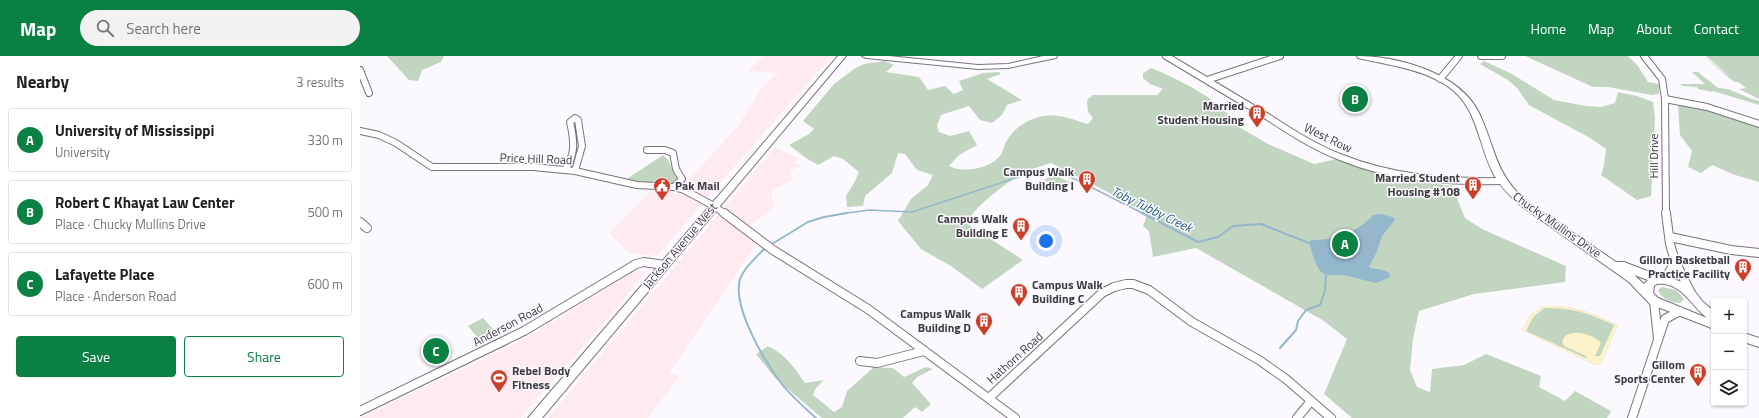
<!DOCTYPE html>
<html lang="en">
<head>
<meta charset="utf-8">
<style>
  :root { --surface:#fff; --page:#f2f2f2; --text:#202124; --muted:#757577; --line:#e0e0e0; --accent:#0b8043 }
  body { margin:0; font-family:"Titillium Web",sans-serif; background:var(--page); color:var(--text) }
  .controls { position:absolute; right:12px; bottom:12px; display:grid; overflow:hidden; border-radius:4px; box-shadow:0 1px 3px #0004 }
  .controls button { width:36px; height:36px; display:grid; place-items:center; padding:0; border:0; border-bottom:1px solid var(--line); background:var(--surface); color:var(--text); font:20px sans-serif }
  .you { position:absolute; left:686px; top:185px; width:14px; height:14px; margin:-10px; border:3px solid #fff; border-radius:50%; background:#1a73e8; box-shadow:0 0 0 6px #1a73e833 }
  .badge { display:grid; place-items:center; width:26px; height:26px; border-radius:50%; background:var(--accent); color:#fff; font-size:13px; font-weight:700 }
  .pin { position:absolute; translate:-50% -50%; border:2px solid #fff; box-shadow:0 1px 4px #0006 }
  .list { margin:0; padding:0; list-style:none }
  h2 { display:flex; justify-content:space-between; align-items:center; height:52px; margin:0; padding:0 16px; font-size:17px }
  h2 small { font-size:13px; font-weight:400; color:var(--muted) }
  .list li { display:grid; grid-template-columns:26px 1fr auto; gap:12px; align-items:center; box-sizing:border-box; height:64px; margin:0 8px 8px; padding:0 8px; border:1px solid var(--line); border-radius:4px }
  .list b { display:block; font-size:15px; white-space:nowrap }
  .list p { margin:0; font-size:13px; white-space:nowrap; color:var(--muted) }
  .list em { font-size:13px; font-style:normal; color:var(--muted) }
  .actions { display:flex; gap:8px; padding:12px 16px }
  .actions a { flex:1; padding:9px 0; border:1px solid var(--accent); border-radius:4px; text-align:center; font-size:14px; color:var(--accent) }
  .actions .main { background:var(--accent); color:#fff }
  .icon { flex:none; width:22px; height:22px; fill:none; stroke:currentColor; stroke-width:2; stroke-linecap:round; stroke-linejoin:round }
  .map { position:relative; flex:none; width:1399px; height:362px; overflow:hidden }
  header { display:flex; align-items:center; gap:24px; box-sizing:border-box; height:56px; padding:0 20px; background:var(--accent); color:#fff }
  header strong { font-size:19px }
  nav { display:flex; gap:22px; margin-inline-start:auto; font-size:14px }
  .search { width:280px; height:36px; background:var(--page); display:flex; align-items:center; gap:10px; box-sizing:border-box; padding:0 14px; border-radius:22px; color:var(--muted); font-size:15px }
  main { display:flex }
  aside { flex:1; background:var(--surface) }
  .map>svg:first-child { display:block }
  .commercial { fill:#ffeaf0 }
  .green { fill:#c2d5c1 }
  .sand { fill:#fbf1cb; fill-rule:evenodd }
  .water { fill:#95b7cc }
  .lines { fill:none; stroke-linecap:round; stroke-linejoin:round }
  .stream-far1 { stroke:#95b7cc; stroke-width:1.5 }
  .stream { stroke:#95b7cc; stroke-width:2 }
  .street-far1-casing { stroke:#79717d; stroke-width:8 }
  .street-casing { stroke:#79717d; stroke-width:10 }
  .secondary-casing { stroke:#79717d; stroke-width:2 }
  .street-far1 { stroke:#fff; stroke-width:6 }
  .street { stroke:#fff; stroke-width:8 }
  .secondary { fill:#fff; fill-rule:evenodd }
  .labels { text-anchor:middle; stroke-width:3; stroke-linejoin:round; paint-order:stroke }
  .poi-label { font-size:12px; font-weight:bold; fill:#3f3c41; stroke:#fcf9fe; text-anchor:end }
  .street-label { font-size:12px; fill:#3f3c41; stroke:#fcf9fe }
  .water-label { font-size:13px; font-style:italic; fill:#1f5b78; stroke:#fcf9fe }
</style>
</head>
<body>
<header>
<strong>Map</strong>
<div class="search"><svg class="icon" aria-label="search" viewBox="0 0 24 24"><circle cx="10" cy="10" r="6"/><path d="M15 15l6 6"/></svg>Search here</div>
<nav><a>Home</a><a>Map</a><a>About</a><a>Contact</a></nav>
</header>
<main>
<aside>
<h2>Nearby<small>3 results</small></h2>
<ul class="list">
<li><span class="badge">A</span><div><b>University of Mississippi</b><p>University</p></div><em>330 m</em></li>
<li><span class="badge">B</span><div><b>Robert C Khayat Law Center</b><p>Place · Chucky Mullins Drive</p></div><em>500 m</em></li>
<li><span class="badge">C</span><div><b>Lafayette Place</b><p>Place · Anderson Road</p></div><em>600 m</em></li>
</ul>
<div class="actions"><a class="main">Save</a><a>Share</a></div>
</aside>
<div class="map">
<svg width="1399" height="362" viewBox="0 0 1399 362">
  <rect width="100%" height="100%" fill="#fcf9fe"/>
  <g class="commercial">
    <path d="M403,0H474L455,18L297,200L269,197L249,177L289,137L302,134L316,137L378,70L400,34L416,17L388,15Z"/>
    <path d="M415,91L439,103L434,106L441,110L430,115L432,124L411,135L414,149L407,157L381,176L395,190L309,317L319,320L288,362H188Z"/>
    <path d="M274,214L286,216L249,261L160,362H0L159,286L227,245Z"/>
  </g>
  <g class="green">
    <path d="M27,0H84L81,6L62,14L58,25L49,24Z"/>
    <path d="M1165,0H1268L1278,10L1288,26L1299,28V38L1292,39L1248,31H1233Z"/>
    <path d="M1343,0L1373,23L1346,0H1399V43L1379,33L1386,32L1378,26H1374Z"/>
    <path d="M524,5L534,9L526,16L559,21L568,34L585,30L594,38L603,34L599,25L623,17L639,16L641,18L627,23L662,44L647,49L642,59L632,67L620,64L609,50L581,59L577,70L579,76L590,80L609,75L617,89L599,99L589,110C602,117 628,113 638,102C643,98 643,91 646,86C653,72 668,63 683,60C698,57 714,64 728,68L733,62L728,56L727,44L733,39H797L803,33L790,28L783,22V17L791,12C812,20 868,47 874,68L908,88L954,108L977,103L1048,124L1092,130L1105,162L1122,173L1206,210L1205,226L1114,238L1059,255L1053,283L1050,314L1057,331L1070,336L1072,313L1104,309L1126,298L1181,320L1179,331L1205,345L1215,335L1251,355L1247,362H992L964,338L987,283L964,265L836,192L793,201L789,175L783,170L787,159L763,144L691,107C683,110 674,112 667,115C648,125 616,149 606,167L663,204L622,233L591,210L561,193L538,165L551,143L568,129L573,119L557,114L545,98L538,97L532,117L505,140L503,150L487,151L486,140L494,127L499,116L483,103L474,100L458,109L446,102L429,89L449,78L454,73L443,65L474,28L494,13L504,8Z"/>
    <path d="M1124,5L1152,18L1194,44L1226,50L1241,51L1255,47L1258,36L1277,40L1293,46L1295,62L1291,140L1277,144L1241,119L1244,109L1246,93L1230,82L1169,49L1157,32L1148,24L1120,8Z"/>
    <path d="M1332,16H1338L1358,32C1373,32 1385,42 1399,45V49L1353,35L1352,36L1338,33L1337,31L1322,30L1320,28H1345Z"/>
    <path d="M1318,49L1340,50L1399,70V126L1375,119L1352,109L1341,117L1328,111L1332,95L1320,79Z"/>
    <path d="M303,99C314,108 309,114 318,123L315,127H288L267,123Z"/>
    <path d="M693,118L711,127L702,134L684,124Z"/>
    <path d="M1302,231L1316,234L1324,243L1320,247C1311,247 1302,243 1298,234Z"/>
    <path d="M1184,250C1216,249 1230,256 1258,269L1240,309L1233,308L1162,274L1171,258Z"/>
    <path d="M123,262L133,273L118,282L108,270Z"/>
    <path d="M408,290C426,299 434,311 445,327L464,324L456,332L453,339L474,356L482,351L487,335L514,311L533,312L544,321L566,311L573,313L557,321L552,327L571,348L562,356L555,351L543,362H462L415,322L396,298Z"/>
  </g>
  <path class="sand" d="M1184,250C1216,249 1230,256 1258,269L1240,309L1233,308L1162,274L1171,258ZM1185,252C1215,252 1227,257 1254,269L1240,300H1235L1241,287C1233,278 1215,273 1205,280L1202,285L1204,290L1226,300V302L1166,275L1174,260Z"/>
  <path class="water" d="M1022,158L1035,162L1034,165L1022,180L1017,195L1009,211C1016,214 1022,212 1029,217L1030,221L1016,227L983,219H966L960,215L955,206L949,187L951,184C975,184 997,177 1013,159Z"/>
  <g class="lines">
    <g class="stream-far1">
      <path d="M697,116L715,123L784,158"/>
      <path d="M480,158L509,154L552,156L665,119"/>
    </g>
    <g class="stream">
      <path d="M782,157L838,186L858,181L873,170L901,168L949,187"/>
      <path d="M412,188L448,166L464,161L487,157"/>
      <path d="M405,192C397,201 384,211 380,223C372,251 405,306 421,327C431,340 444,351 456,362"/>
      <path d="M920,292L936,274L938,265L946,254L960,249L965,235L966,219"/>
    </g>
    <g class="street-far1-casing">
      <g id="street-far1">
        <path d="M806,0C840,20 874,41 908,61C931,76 954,91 980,101C1031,122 1086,126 1141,125"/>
        <path d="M1121,0H1142"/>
        <path d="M1284,0L1302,23L1305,43L1306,158"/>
        <path d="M0,14L9,37"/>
        <path d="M1080,23L1099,0"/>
        <path d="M847,24L920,0"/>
        <path d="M1305,43L1347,51L1399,68"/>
        <path d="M0,75L19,79L36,87L72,111H173L215,115L277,129L314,131L324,134L354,150L365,158"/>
        <path d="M287,94H305L313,97L316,113L322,123L314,131"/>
        <path d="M205,114C216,98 214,84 210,66L215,62L218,64L222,90L215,115"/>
      </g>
    </g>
    <g class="street-casing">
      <g id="street">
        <path d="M364,157L413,194L508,253L655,362"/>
        <path d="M1306,157L1310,188L1315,205L1331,237"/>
        <path d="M0,166L7,172"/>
        <path d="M1310,181L1371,194L1399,197"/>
        <path d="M1305,224L1315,205"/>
        <path d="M1294,245L1298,283"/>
        <path d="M500,305L517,307L564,295"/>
        <path d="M629,342L742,237L754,231L766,228H773L789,234L832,266L899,304L926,323L971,362"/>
        <path d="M0,355L164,275L276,208L284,206L304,209"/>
        <path d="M937,362L951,345"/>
        <path d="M1272,362L1305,263L1320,255"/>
      </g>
    </g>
    <g class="secondary-casing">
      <g id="secondary">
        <path d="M478,0H486L182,362H168Z"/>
        <path d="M502,0H529L618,9L648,8L683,0H697L696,2L648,12L618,13L506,2Z"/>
        <path d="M997,0C1038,0 1100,17 1119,57C1136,93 1134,116 1166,145L1256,206H1264L1300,220L1308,221L1322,226L1332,232L1343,246L1354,255V273L1290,248L1269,226L1160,149C1150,140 1141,131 1134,119C1117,87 1119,51 1086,29C1059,12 1028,9 998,2ZM1274,219L1288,224L1284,228ZM1297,228C1320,225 1331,249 1347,262L1298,242L1293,237L1294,230Z"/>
        <path d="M1384,277L1399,282V291L1384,286Z"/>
      </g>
    </g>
    <use href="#street-far1" class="street-far1"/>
    <use href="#street" class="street"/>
    <use href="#secondary" class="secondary"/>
  </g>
  <defs>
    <g id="building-pin" transform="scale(0.9)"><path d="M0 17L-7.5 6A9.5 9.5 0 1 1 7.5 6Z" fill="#cb3f2a" stroke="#fcf9fe"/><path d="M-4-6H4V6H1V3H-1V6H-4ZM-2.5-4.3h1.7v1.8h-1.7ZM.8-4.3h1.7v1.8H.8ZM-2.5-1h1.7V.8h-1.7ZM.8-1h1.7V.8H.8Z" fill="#fff"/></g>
    <g id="civic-pin" transform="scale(0.9)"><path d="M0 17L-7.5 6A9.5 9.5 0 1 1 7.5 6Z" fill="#cb3f2a" stroke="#fcf9fe"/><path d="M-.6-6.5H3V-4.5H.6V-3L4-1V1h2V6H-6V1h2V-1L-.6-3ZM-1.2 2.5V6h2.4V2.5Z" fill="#fff"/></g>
    <g id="stadium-pin" transform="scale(0.9)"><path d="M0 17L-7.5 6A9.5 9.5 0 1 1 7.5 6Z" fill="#cb3f2a" stroke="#fcf9fe"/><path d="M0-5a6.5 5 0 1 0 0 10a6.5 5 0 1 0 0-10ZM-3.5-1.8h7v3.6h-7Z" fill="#fff"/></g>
  </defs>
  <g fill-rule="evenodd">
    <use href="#building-pin" x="897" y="57"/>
    <use href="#building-pin" x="727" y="123"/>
    <use href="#building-pin" x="1113" y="129"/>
    <use href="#civic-pin" x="302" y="130"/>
    <use href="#building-pin" x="661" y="170"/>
    <use href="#building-pin" x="1383" y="211"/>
    <use href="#building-pin" x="659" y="236"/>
    <use href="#building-pin" x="624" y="265"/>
    <use href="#building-pin" x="1338" y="316"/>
    <use href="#stadium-pin" x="139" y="322"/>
  </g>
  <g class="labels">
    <g class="poi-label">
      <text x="884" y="54">Married<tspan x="884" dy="14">Student Housing</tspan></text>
      <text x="714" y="120">Campus Walk<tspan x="714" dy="14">Building I</tspan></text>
      <text x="1100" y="126">Married Student<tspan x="1100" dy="14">Housing #108</tspan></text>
      <text x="315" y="134" text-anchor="start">Pak Mail</text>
      <text x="648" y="167">Campus Walk<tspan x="648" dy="14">Building E</tspan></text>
      <text x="1370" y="208">Gillom Basketball<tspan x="1370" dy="14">Practice Facility</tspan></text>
      <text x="672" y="233" text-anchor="start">Campus Walk<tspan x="672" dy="14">Building C</tspan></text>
      <text x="611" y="262">Campus Walk<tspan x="611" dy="14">Building D</tspan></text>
      <text x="1325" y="313">Gillom<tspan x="1325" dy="14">Sports Center</tspan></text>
      <text x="152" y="319" text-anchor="start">Rebel Body<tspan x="152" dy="14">Fitness</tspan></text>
    </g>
    <g class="street-label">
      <text transform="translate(968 82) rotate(26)" y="4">West Row</text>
      <text transform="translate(1294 100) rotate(-90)" y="4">Hill Drive</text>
      <text transform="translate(176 103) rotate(2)" y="4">Price Hill Road</text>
      <text transform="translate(1197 169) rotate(35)" y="4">Chucky Mullins Drive</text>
      <text transform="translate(320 190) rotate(-50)" y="4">Jackson Avenue West</text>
      <text transform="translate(148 269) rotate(-28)" y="4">Anderson Road</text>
      <text transform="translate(655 302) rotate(-42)" y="4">Hathorn Road</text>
    </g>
    <g class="water-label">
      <text transform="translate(792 153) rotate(26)" y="5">Toby Tubby Creek</text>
    </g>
  </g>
</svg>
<div class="controls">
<button>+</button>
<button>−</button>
<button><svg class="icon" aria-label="layers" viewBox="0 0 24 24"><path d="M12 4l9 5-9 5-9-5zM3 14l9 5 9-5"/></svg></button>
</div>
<div class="you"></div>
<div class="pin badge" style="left:985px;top:188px">A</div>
<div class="pin badge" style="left:995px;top:43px">B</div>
<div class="pin badge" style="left:76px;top:295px">C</div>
</div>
</main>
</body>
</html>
